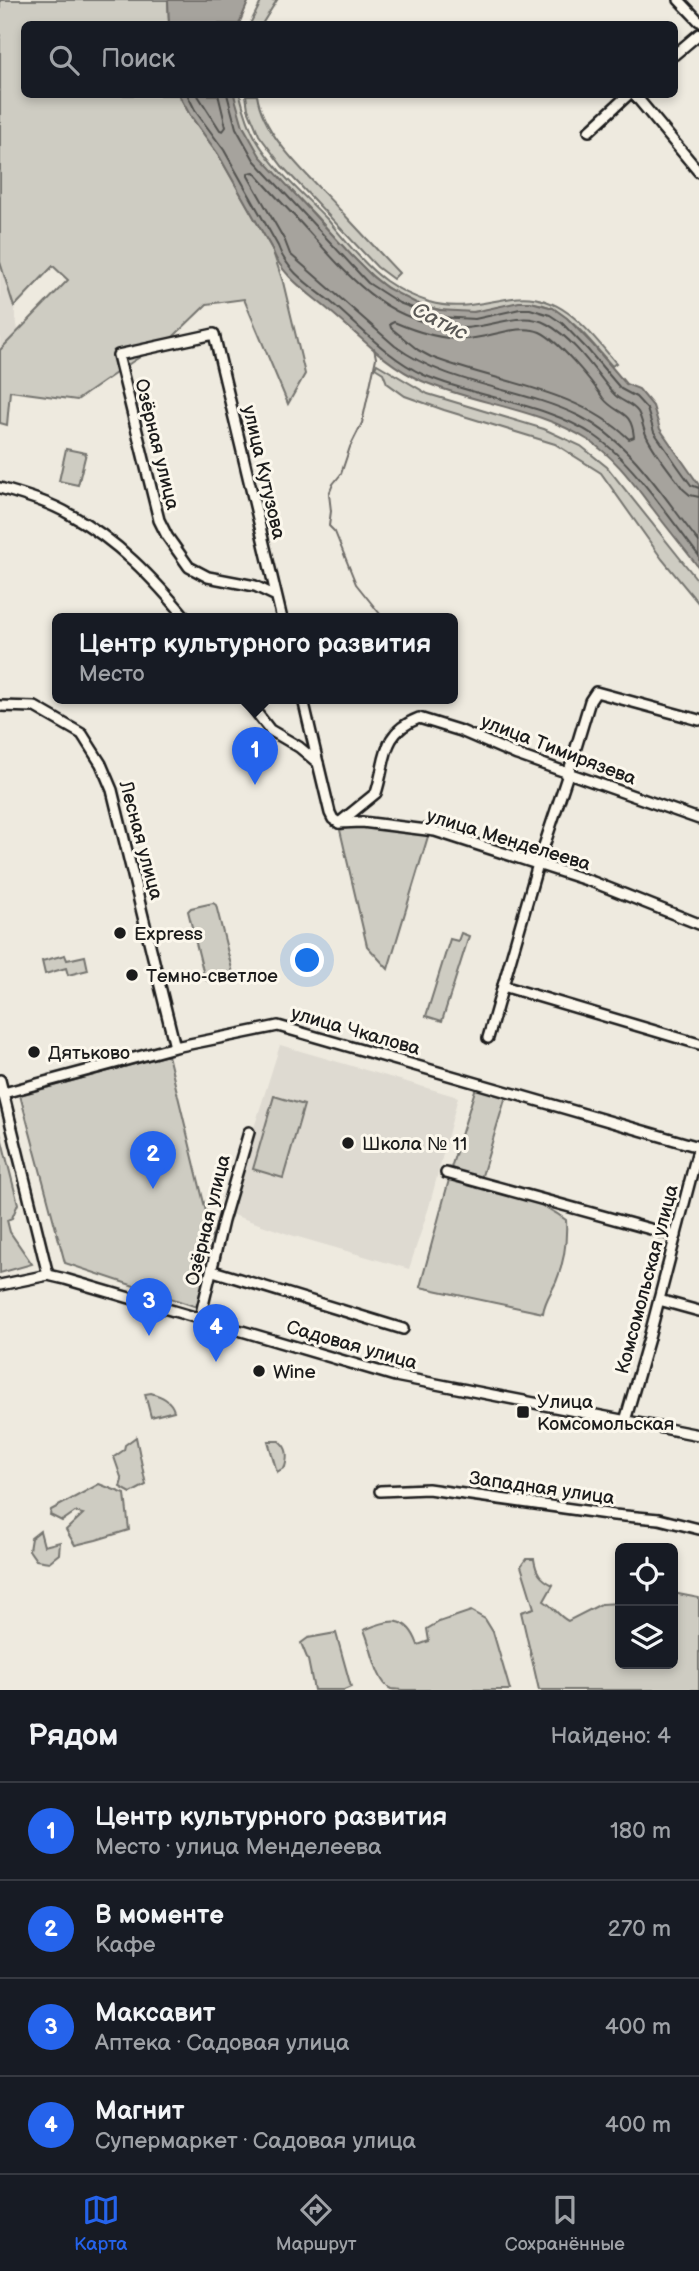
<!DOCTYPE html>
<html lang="ru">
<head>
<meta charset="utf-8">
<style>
  :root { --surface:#171b24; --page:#20242c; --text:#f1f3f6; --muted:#9ea1a6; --line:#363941; --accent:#2563eb }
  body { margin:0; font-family:"Balsamiq Sans",sans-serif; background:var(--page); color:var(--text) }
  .controls { position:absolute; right:21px; bottom:21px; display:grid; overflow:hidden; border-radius:10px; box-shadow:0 4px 10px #0003 }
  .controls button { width:63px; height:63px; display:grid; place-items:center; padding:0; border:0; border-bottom:2px solid var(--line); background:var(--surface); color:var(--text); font:35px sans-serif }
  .you { position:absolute; left:308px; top:961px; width:24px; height:24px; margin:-18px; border:5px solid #fff; border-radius:50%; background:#1a73e8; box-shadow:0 0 0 10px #1a73e833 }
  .badge { display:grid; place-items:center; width:46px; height:46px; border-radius:50%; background:var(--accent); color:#fff; font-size:23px; font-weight:700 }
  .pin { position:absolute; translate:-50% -58px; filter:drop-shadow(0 2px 4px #0008) }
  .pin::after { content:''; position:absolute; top:37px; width:24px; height:21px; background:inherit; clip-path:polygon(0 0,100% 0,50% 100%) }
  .popup { position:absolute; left:52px; top:613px; width:406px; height:91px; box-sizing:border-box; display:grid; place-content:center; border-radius:10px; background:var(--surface); filter:drop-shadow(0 2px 5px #0005); font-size:23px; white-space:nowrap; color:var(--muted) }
  .popup b { font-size:26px; color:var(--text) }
  .popup::after { content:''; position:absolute; left:50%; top:100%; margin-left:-14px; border:14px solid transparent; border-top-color:var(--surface) }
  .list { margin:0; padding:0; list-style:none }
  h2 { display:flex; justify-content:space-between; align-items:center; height:91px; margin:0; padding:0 28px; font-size:30px }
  h2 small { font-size:23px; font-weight:400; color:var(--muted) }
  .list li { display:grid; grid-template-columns:46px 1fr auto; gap:21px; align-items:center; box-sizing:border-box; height:98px; padding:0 28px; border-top:2px solid var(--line) }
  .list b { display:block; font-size:26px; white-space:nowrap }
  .list p { margin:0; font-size:23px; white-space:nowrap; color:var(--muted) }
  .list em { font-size:23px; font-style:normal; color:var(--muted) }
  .icon { flex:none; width:38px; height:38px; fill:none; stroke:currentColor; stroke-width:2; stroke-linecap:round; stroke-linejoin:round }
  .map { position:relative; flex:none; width:699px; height:1690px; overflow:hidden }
  .search { position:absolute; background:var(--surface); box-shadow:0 4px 10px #0003; left:21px; right:21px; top:21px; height:77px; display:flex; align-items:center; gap:18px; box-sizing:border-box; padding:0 24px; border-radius:10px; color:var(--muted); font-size:26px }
  .sheet { height:483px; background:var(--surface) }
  nav { display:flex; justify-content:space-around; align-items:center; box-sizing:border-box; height:98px; border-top:2px solid var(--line); background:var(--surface); font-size:19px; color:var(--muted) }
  nav a { display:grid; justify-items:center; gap:4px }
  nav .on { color:var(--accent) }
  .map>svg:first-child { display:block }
  .built { fill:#dedad1 }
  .green { fill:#ceccc2; stroke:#75746f; stroke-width:2 }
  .water { fill:#a6a39d; stroke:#6f6d69; stroke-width:2 }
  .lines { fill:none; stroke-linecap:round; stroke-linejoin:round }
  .shore { stroke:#535250; stroke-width:2 }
  .stream { stroke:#6f6d69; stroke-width:2 }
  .minor-casing { stroke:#1c1c1c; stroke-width:14 }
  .minor { stroke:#fbf7ec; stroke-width:9 }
  .poi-dot { fill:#1c1c1c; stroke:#fbf7ec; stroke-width:2.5 }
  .labels { text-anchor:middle; stroke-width:6; stroke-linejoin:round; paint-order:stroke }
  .street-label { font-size:19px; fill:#1c1c1c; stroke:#fbf7ec }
  .poi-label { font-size:19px; fill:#1c1c1c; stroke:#fbf7ec; text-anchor:start }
  .water-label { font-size:21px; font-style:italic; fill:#5a5956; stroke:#fbf7ec }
</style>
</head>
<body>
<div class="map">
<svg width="699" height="1690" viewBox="0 0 699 1690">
  <rect width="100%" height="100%" fill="#eeeadf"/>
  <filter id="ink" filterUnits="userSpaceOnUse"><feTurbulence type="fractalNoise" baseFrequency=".0143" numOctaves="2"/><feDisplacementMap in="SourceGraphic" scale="14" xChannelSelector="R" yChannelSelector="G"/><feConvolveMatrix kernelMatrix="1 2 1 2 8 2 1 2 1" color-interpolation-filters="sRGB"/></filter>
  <g filter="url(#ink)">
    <g class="built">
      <path d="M0,262L14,307L18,330L0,350Z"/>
      <path d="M280,1045L458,1097L429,1207L409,1269L291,1235L230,1214L242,1166Z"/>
    </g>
    <g class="green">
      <path d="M0,0H168L169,24H24V94L179,95L190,115L218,154L272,249L283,282L305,374L288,404L244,299L207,304L174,336L132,362L77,400L10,391L7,425L0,423V350L68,280L53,266L14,307L0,262Z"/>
      <path d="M262,0H277L262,24H250Z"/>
      <path d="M234,95H240C244,111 248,125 256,139C274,170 303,194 327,219C345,240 364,265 386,281C399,290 414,297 429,302C459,311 484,302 513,298C560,291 589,331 616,363L612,366C595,347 578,324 555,310C528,294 501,309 472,312C455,314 437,310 420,305C374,289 344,246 312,212C290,189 265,167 249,140C242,126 236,110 234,95Z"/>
      <path d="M246,95H257C263,137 311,178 339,209C359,230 379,252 399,273L393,279L377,267L282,166L259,135L248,109Z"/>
      <path d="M377,364L428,394L544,429L581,446L607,467L699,582V604L662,559L601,473L555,444L444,410L405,396L387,383L383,373L375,368Z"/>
      <path d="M66,449L86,453L78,485L59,481Z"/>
      <path d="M363,824L429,833L388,969L367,946L340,830Z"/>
      <path d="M213,903L216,905L233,973L231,976L209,982L205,979L188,911L191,908Z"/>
      <path d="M461,933L469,936L442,1021L426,1016L450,939L458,941Z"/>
      <path d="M65,955L67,960L85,956L88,970L68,975L66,968L45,974L42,961Z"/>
      <path d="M168,1055L218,1261L200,1308L65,1263L20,1095Z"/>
      <path d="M476,1087L506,1096L481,1179L451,1168Z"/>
      <path d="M274,1096L304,1105L283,1178L253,1169Z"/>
      <path d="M0,1133L18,1204L12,1218L7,1220L10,1232L32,1264L0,1273Z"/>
      <path d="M450,1176C488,1188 534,1195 566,1220C567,1240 564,1263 556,1282C551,1293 545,1300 543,1313L420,1287Z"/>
      <path d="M151,1393C161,1396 171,1400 174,1411L151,1417L145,1394Z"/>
      <path d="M136,1437L146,1485L131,1493L120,1487L122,1480L114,1457L124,1450L125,1445Z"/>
      <path d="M268,1441H279C288,1448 288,1456 285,1467L277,1472Z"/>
      <path d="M99,1484L125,1494L129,1530L96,1540L75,1545L66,1530L83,1514L75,1512L62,1521L50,1515L51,1510Z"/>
      <path d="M40,1531L44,1546L60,1542L59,1554L49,1562L36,1560L29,1550L31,1538Z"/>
      <path d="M526,1559H534C536,1573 541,1579 553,1585L544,1601C554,1607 558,1616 568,1621L601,1604L620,1603V1664H673V1593L699,1598V1690H539L521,1612L534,1608L521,1566Z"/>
      <path d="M471,1611L485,1619L493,1632L510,1690H403C399,1689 395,1690 391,1689C376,1682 371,1644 364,1630C390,1619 407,1614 418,1645L429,1641L427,1629L439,1622Z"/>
      <path d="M336,1633L351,1687L344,1690H314L308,1660L301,1643L308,1638Z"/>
    </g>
    <g class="water">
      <path d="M168,0H249L239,24H169Z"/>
      <path d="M179,95H234L243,126L260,156L352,256L373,277L387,288L418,304L439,310L474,312L519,302H531L553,308L567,318L593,345L626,384L639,389L653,406L660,429L699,485V568C684,548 668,529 653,509C633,483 615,457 588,440C538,408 475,404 422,381C385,365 356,332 325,307C306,291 280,274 272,249L218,154L190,115Z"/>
    </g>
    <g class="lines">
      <g class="shore">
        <path d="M187,94L196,112L224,150L278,246C286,271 312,287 332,303C361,328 389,359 424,375C479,399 544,402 595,436C633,462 670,519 699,556"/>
        <path d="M197,94L220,130L223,131L226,127L218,94"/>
        <path d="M227,94L236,128L254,160L368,283L399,303L438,317L475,319L520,309H530L550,315L562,323L588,350L621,389L636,397L647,409L654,432L676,464L691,485L699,488"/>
        <path d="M394,322C417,332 441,340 467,339C489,338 520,323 540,332C559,341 591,380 603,398C617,416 631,408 634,437L629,439C576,388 497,383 431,357L418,350L391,328L390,324Z"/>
        <path d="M699,497L690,495L683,489C671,472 656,455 647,437C643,429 642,419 638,412C631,402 620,402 613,393C595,371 573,338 547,324C520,309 488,330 459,328C388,324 352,280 308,231C290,211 271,192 254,172L248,173V176L285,241L290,254L395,346C449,386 520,387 579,416C632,442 663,497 699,542"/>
      </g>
      <path class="stream" d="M374,348L376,358L362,423L350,447L341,474L333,484L329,494L331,511L329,526L335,532L356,584L384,619"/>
      <g class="minor-casing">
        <g id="minor">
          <path d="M679,0L699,21"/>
          <path d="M674,55L699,34"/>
          <path d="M634,94L699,172"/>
          <path d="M589,131L629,94"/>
          <path d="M0,488C24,495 49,502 71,515C117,540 153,578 187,619"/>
          <path d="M276,596L255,586L208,577L189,567L167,536L159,520L118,355L214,334L282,619"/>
          <path d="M246,699L270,730L299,747L318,763L330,813L333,819L339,823L362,822L435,831L593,882L699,924"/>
          <path d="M303,699L318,763"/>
          <path d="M0,706L35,707L82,734L101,764L112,790L175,1047"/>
          <path d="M339,823L376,793C387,760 380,733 419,718L461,731L517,755L699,819"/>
          <path d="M503,986L699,1044"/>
          <path d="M488,1038L538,864L568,774L590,701L596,692L699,720"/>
          <path d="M0,1080L48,1275"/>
          <path d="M0,1094L175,1047L278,1026L699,1147"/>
          <path d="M446,1173L676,1236"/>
          <path d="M213,1271L403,1329"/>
          <path d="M0,1285L48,1275L65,1279L395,1376L699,1435"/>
          <path d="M659,1300L699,1311"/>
          <path d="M200,1318L223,1221L249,1132"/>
          <path d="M625,1421L649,1338L699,1146"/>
          <path d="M380,1491L428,1489L614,1515L659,1519L699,1529"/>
        </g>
      </g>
      <use href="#minor" class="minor"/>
    </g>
  </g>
  <g class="poi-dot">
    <circle cx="120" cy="933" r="7"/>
    <circle cx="132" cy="975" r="7"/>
    <circle cx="34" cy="1052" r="7"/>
    <circle cx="348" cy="1143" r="7"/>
    <circle cx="259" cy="1371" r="7"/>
    <rect x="516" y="1405" width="14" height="14" rx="3.5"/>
  </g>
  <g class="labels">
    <g class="street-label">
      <text transform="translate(158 444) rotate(76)" y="7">Озёрная улица</text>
      <text transform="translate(265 472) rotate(77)" y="7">улица Кутузова</text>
      <text transform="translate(559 749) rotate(21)" y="7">улица Тимирязева</text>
      <text transform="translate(509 839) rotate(17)" y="7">улица Менделеева</text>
      <text transform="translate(142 840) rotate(75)" y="7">Лесная улица</text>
      <text transform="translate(356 1030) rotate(16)" y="7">улица Чкалова</text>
      <text transform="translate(207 1220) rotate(-76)" y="7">Озёрная улица</text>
      <text transform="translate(646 1279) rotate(-75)" y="7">Комсомольская улица</text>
      <text transform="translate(352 1344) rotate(16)" y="7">Садовая улица</text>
      <text transform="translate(542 1487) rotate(8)" y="7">Западная улица</text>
    </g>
    <g class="poi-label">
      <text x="134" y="940">Express</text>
      <text x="146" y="982">Темно-светлое</text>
      <text x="48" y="1059">Дятьково</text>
      <text x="362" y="1150">Школа № 11</text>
      <text x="273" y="1378">Wine</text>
      <text x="537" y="1408">Улица<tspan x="537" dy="22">Комсомольская</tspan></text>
    </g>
    <g class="water-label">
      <text transform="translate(440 321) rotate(27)" y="7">Сатис</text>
    </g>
  </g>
</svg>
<div class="controls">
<button><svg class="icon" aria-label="locate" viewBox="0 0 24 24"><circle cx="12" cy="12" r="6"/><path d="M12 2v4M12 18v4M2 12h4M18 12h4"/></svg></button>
<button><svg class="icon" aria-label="layers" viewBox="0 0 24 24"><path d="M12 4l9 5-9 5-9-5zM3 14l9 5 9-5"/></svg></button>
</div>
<div class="you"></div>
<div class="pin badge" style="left:255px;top:785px">1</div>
<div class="popup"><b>Центр культурного развития</b>Место</div>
<div class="pin badge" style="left:153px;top:1189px">2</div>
<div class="pin badge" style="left:149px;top:1336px">3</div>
<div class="pin badge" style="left:216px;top:1362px">4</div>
<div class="search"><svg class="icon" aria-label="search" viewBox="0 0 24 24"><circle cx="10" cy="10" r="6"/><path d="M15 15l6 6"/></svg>Поиск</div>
</div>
<section class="sheet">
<h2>Рядом<small>Найдено: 4</small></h2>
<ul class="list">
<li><span class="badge">1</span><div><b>Центр культурного развития</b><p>Место · улица Менделеева</p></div><em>180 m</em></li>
<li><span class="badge">2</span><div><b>В моменте</b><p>Кафе</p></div><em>270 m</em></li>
<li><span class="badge">3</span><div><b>Максавит</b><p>Аптека · Садовая улица</p></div><em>400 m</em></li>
<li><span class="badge">4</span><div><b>Магнит</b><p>Супермаркет · Садовая улица</p></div><em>400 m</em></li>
</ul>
</section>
<nav>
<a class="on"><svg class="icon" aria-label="map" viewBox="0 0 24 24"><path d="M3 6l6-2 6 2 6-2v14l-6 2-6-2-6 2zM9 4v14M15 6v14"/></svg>Карта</a>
<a><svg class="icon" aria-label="directions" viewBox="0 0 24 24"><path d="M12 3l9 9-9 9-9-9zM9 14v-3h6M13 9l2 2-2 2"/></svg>Маршрут</a>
<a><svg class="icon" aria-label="saved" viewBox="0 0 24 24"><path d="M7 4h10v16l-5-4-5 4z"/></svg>Сохранённые</a>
</nav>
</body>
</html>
